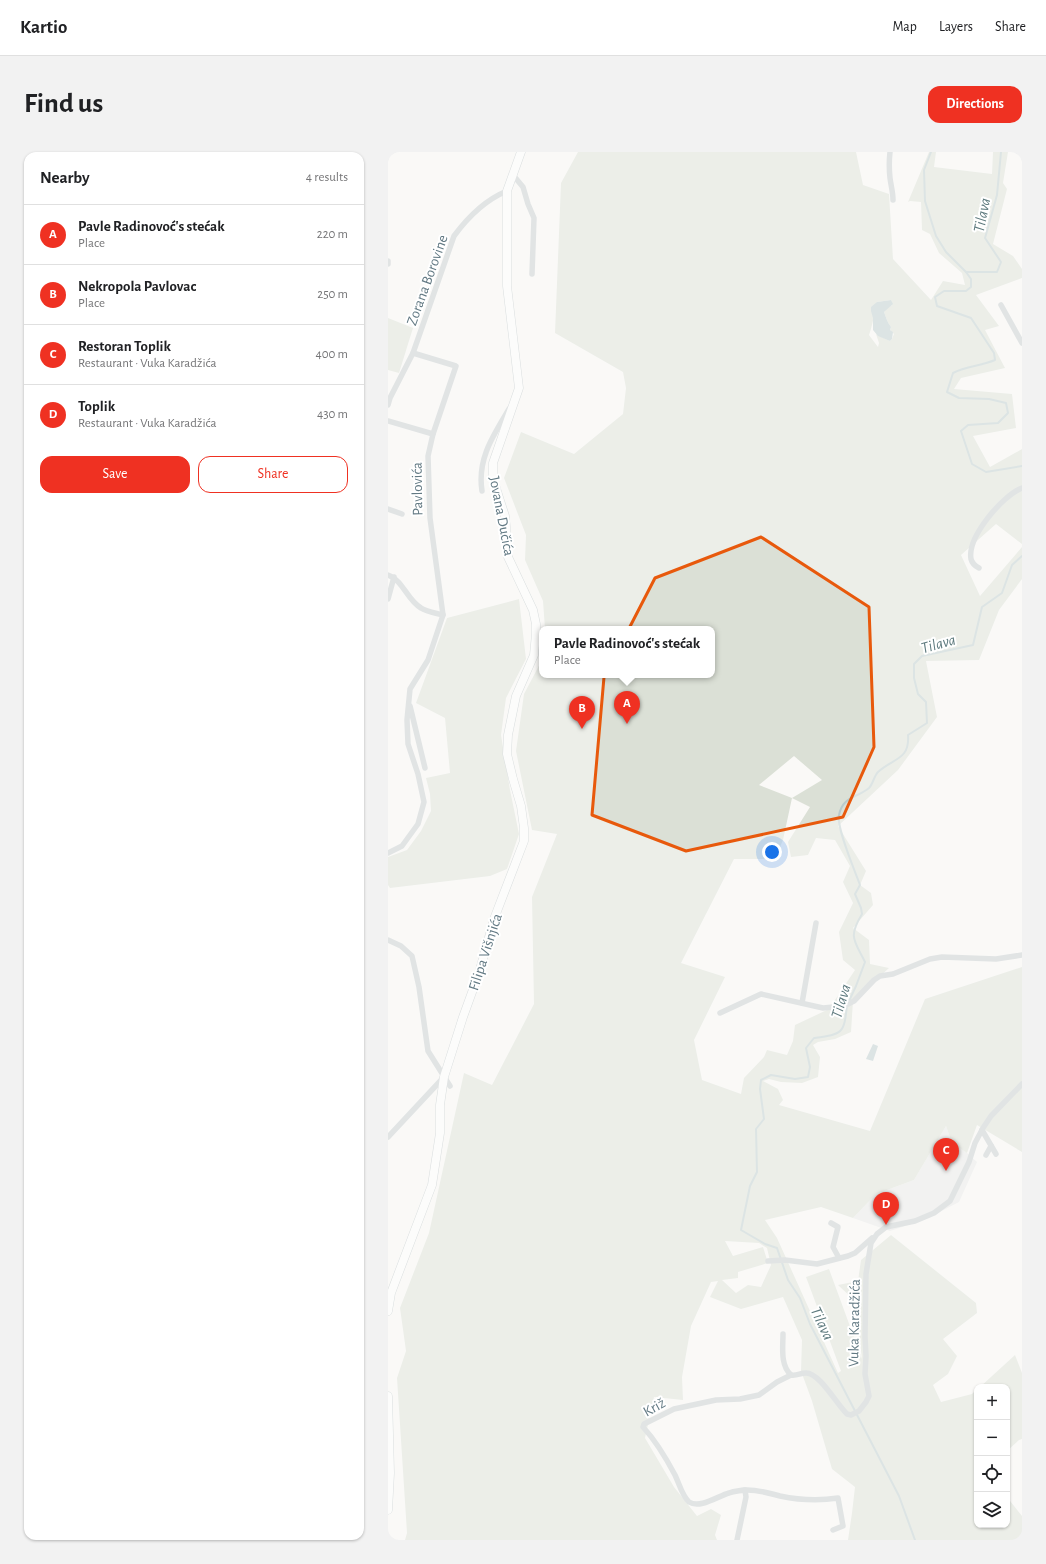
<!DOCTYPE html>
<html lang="en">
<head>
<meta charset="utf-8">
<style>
  :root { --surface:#fff; --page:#f2f2f2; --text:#202124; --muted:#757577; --line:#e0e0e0; --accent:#ef3122 }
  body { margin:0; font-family:"Alegreya Sans",sans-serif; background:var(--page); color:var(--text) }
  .controls { position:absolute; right:12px; bottom:12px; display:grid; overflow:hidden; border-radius:8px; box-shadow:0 1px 3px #0004 }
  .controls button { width:36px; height:36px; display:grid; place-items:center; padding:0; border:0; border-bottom:1px solid var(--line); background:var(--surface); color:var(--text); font:20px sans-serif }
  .you { position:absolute; left:384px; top:700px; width:14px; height:14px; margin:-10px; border:3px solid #fff; border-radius:50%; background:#1a73e8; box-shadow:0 0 0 6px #1a73e833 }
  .badge { display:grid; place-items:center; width:26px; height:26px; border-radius:50%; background:var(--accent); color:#fff; font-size:13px; font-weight:700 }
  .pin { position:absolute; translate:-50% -33px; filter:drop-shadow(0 1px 2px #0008) }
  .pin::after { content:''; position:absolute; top:21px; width:14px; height:12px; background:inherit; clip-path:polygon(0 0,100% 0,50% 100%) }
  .popup { position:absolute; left:151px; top:474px; width:176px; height:52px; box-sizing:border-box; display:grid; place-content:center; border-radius:8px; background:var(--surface); filter:drop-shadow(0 1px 3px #0005); font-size:13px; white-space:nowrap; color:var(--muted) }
  .popup b { font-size:15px; color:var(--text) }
  .popup::after { content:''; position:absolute; left:50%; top:100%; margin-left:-8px; border:8px solid transparent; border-top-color:var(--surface) }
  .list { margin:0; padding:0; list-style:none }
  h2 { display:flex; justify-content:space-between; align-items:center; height:52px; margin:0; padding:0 16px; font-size:17px }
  h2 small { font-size:13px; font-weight:400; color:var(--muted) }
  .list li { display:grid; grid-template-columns:26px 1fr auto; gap:12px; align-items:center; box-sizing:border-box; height:60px; padding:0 16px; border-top:1px solid var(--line) }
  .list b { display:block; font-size:15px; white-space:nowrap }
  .list p { margin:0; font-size:13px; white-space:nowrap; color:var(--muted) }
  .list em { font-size:13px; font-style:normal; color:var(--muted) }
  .actions { display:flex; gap:8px; padding:12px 16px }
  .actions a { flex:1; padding:9px 0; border:1px solid var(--accent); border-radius:12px; text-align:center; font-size:14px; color:var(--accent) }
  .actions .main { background:var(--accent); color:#fff }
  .icon { flex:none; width:22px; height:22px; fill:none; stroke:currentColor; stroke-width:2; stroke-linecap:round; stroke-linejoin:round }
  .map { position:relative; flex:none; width:634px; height:1388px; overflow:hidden; border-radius:12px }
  header { display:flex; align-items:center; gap:24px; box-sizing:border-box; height:56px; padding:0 20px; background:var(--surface); border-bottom:1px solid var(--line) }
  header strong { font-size:19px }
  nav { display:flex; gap:22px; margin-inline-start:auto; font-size:14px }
  .intro { display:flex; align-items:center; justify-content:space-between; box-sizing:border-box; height:96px; padding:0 24px }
  h1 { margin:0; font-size:28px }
  .button { padding:10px 18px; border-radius:12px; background:var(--accent); color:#fff; font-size:14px; font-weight:700 }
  main { display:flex; gap:24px; padding:0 24px }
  aside { flex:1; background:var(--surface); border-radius:12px; box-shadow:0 1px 3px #0004 }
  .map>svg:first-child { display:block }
  .built { fill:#e8e9e8 }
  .green { fill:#dbe0d6; fill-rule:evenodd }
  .water { fill:#b9cacc }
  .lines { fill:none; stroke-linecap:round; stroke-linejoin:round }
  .stream { stroke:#b9cacc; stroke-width:2 }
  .secondary-casing { stroke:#b4bdc0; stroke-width:9 }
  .street { stroke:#c4cacd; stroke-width:5.5 }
  .secondary { stroke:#fff; stroke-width:8 }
  .marked { fill:none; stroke:#e8590c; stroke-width:3; stroke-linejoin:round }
  .labels { text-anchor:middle; stroke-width:4; stroke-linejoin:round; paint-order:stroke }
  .street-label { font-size:15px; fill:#637a84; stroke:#fff }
  .water-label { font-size:16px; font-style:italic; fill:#5e7a7e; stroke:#fff }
</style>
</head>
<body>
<header>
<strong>Kartio</strong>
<nav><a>Map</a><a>Layers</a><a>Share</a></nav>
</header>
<div class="intro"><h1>Find us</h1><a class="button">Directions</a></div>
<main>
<aside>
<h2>Nearby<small>4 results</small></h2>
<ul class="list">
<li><span class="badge">A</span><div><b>Pavle Radinovoć's stećak</b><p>Place</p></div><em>220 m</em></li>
<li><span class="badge">B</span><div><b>Nekropola Pavlovac</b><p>Place</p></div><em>250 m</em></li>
<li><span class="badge">C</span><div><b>Restoran Toplik</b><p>Restaurant · Vuka Karadžića</p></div><em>400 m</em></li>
<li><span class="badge">D</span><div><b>Toplik</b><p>Restaurant · Vuka Karadžića</p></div><em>430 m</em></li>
</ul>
<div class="actions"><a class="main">Save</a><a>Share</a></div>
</aside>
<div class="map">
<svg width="634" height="1388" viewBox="0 0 634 1388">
  <rect width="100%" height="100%" fill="#faf9f7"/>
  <path class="built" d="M558,974L564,991L579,1001L589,1010L571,1050L538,1067L502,1079L465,1066L488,1042L526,1028Z"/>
  <g class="green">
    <path d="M190,0H468L475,33L501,42L505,107L543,148L555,129L577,133L574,121L551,101L542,82L534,78L533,50L522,49L520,50L541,0H548L546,15L604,22L605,0H620L615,31L619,37L605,92L625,104L634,117V126L588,143L611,174L597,178L617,216L573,226L566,237L624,242L628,276L585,284L602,315L634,297V392L608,372L573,403L592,444L634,395V427L611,458L591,508L538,509L549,565L510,618L450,674L478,719L472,733L483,741L485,753L465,776L481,788L482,812L501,816L465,849L463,880L447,887L430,890L425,893L432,905L430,925L414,931L393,930L381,927L375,929L390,937L395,948L391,953L482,979L537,847L634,815V1000L589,973L579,1001L564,991L558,974L526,1028L488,1042L465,1066L433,1055L377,1068L389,1086L450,1221L453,1219L418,1125L441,1117L474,1207L467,1149L450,1133L470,1129L473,1108L503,1083L588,1151L589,1161L555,1187L569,1204L560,1222L545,1233L553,1250L584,1242L589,1237V1373H619V1345L634,1364V1388H460L464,1361L467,1335L444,1317L424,1249L413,1219L414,1188L395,1145L353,1157L322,1145L330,1129L323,1130L303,1174L294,1225L295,1248L266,1245L257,1286L286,1335L309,1364L323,1357L333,1363L327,1383L329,1388H17L19,1381L9,1226L18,1199L12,1156L41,1081L76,921L104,933L146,852L144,745L169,682L144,678L128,599L136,542L154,508V523H324V477H157L155,449L137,408L138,383L116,326L133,280L186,302L235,262L238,236L235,220L167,181L173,31ZM503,148L504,153L499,156L496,160C498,165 499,170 503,175L502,178L506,182L504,187L502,189L488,182L491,191L490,195L481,183C485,172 486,162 489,150ZM406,604L434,628L404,646L371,633ZM404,646L422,655L400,690L403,705L420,703L428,686L447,688L462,714L455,730L465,751L451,780L455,808L467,818L441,857L407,873L405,889L399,903L379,898L376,905L356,926L353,942L314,928L306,888L337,825L293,811L346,707H387L395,688ZM337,1089L371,1091L379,1096L383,1113L373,1135L360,1133L348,1141L334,1128L350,1126V1120L380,1111L375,1095L345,1104Z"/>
    <path d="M0,166L25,176L11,221L0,218Z"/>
    <path d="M131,447L138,507L118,546L113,583L122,638L131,682L119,717L102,724L2,736L0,733V705L19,698L33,679L43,659L42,642L38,626L62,621L57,566L28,551L59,466Z"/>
    <path d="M627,1203L634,1221V1287L631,1288L619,1299V1235H592Z"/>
  </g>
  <g class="water">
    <path d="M503,148L505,152L496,160C498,165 499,170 503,175L502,178L505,180L504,187L502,189L490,184L485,178V166L483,159V155L489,150Z"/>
    <path d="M485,892L490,894L485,909L478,907Z"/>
  </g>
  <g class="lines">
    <g class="stream">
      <path d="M543,0L536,18L537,49L548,84L558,100L578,120"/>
      <path d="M613,0L609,43L597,86L613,110L609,120H578L583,127V135L578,139H556L547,145L549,154L583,166L606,201L607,208C593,214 578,214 565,221L559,240L571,246L601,247L618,251L620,261L610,271L580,273L573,279L584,312L598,320L634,314"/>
      <path d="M461,849L468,834L477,810C466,788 460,785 474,762L473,756L467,742L472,733C467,719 448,675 451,663C455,644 469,646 481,636C485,632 486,624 490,620C505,606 522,608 520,583L539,571L538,550L530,542L526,526V512L534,504L585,493L594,455L614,441L624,413L634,404"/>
      <path d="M459,853C456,882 455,882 426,886L418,896L422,915L420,925L407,927L383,923L373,928L372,937L376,967L368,977L369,1020L362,1034L353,1078L377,1092L389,1096L400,1128L412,1146L422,1172L511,1344L527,1388"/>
    </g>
    <g class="secondary-casing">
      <g id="secondary">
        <path d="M0,1159L3,1141L44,1033L52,981V953L56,925L75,865L91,821L106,767L136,689V676L133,654L125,627L119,602L120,583L128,544L146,503L148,482V472L145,458L120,405L118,386V375L117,364L105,327V311L131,236L119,134V39L133,0"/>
        <path d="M0,1244L2,1321L0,1358"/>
      </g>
    </g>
    <g class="street">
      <path d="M502,0C501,9 501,17 502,26C503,34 505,40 505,48"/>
      <path d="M0,2L1,0"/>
      <path d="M125,23L135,35L140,52L146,66L144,122"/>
      <path d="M0,109V112"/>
      <path d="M613,153L634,191"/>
      <path d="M0,253L2,246L25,201L66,84C80,65 97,48 119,39"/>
      <path d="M0,269L45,282"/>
      <path d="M94,339C89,307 105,284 121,257"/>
      <path d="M0,357L14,362"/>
      <path d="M591,416C587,414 584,411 583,407C579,385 615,343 634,336"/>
      <path d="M0,423C15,428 19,448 33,456C39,460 48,461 55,463"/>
      <path d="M0,447L6,425"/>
      <path d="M22,554L37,616"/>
      <path d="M0,701L14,694L30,672L36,650L30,622L20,592L19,568L22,537L40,508L55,463L42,366L40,304L45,282L68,214L25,201"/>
      <path d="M0,788L13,794L24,804L31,835L40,899L62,934"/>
      <path d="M414,851L428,771"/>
      <path d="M332,861L373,842L435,856L456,854L466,849L486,828L492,824L505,822L542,807L554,805L608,807L634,803"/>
      <path d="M594,978L608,1002"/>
      <path d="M0,985L56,925"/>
      <path d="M598,1003L603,994"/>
      <path d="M443,1071L450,1075L445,1095L451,1106"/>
      <path d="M380,1109L397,1108L429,1112L460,1104L467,1101L484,1086"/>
      <path d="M395,1182C395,1195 392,1213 403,1223"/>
      <path d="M403,1223C409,1224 412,1221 418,1221C432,1221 449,1253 459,1262L463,1263L471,1259L478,1250L481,1244L477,1222L478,1204L477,1185L478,1122L483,1091L489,1082L498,1075L527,1069L546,1061L562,1049L581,1010L587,991L595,976L603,964L634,932"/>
      <path d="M403,1223L389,1230L371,1243L352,1247L328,1248L286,1257L256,1272L255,1275C268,1289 278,1306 287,1323C291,1331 294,1344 301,1350C312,1357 330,1344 341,1341C346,1339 351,1339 356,1338C369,1337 380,1341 392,1344C411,1348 431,1349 450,1346L455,1374L445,1378"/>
      <path d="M349,1388L358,1345L357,1338"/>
    </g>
    <use href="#secondary" class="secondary"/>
  </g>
  <path d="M0 0H634V1388H0ZM373,385L481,455L486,595L455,665L298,699L204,663L216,525L267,426Z" fill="#faf9f7" fill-opacity=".55" fill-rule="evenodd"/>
  <path class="marked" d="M373,385L481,455L486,595L455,665L298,699L204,663L216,525L267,426Z"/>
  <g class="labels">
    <g class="street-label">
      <text transform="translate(39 128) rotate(-70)" y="5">Zorana Borovine</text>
      <text transform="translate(29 337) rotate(-91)" y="5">Pavlovića</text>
      <text transform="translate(114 364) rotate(79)" y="5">Jovana Dučića</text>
      <text transform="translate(97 800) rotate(-72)" y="5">Filipa Višnjića</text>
      <text transform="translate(466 1171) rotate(-89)" y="5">Vuka Karadžića</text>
      <text transform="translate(266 1255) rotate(-29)" y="5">Križ</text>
    </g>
    <g class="water-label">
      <text transform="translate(593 63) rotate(-79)" y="6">Tilava</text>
      <text transform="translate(550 491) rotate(-16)" y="6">Tilava</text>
      <text transform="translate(452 849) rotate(-73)" y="6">Tilava</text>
      <text transform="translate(435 1171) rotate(65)" y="6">Tilava</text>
    </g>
  </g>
</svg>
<div class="controls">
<button>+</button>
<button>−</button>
<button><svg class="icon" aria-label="locate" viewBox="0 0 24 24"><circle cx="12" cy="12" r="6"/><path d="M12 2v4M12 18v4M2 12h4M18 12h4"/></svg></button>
<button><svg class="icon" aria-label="layers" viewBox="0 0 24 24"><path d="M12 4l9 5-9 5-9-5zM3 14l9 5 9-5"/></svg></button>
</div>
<div class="you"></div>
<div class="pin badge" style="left:239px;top:572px">A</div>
<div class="popup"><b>Pavle Radinovoć's stećak</b>Place</div>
<div class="pin badge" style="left:194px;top:577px">B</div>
<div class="pin badge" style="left:558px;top:1019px">C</div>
<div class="pin badge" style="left:498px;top:1073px">D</div>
</div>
</main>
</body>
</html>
